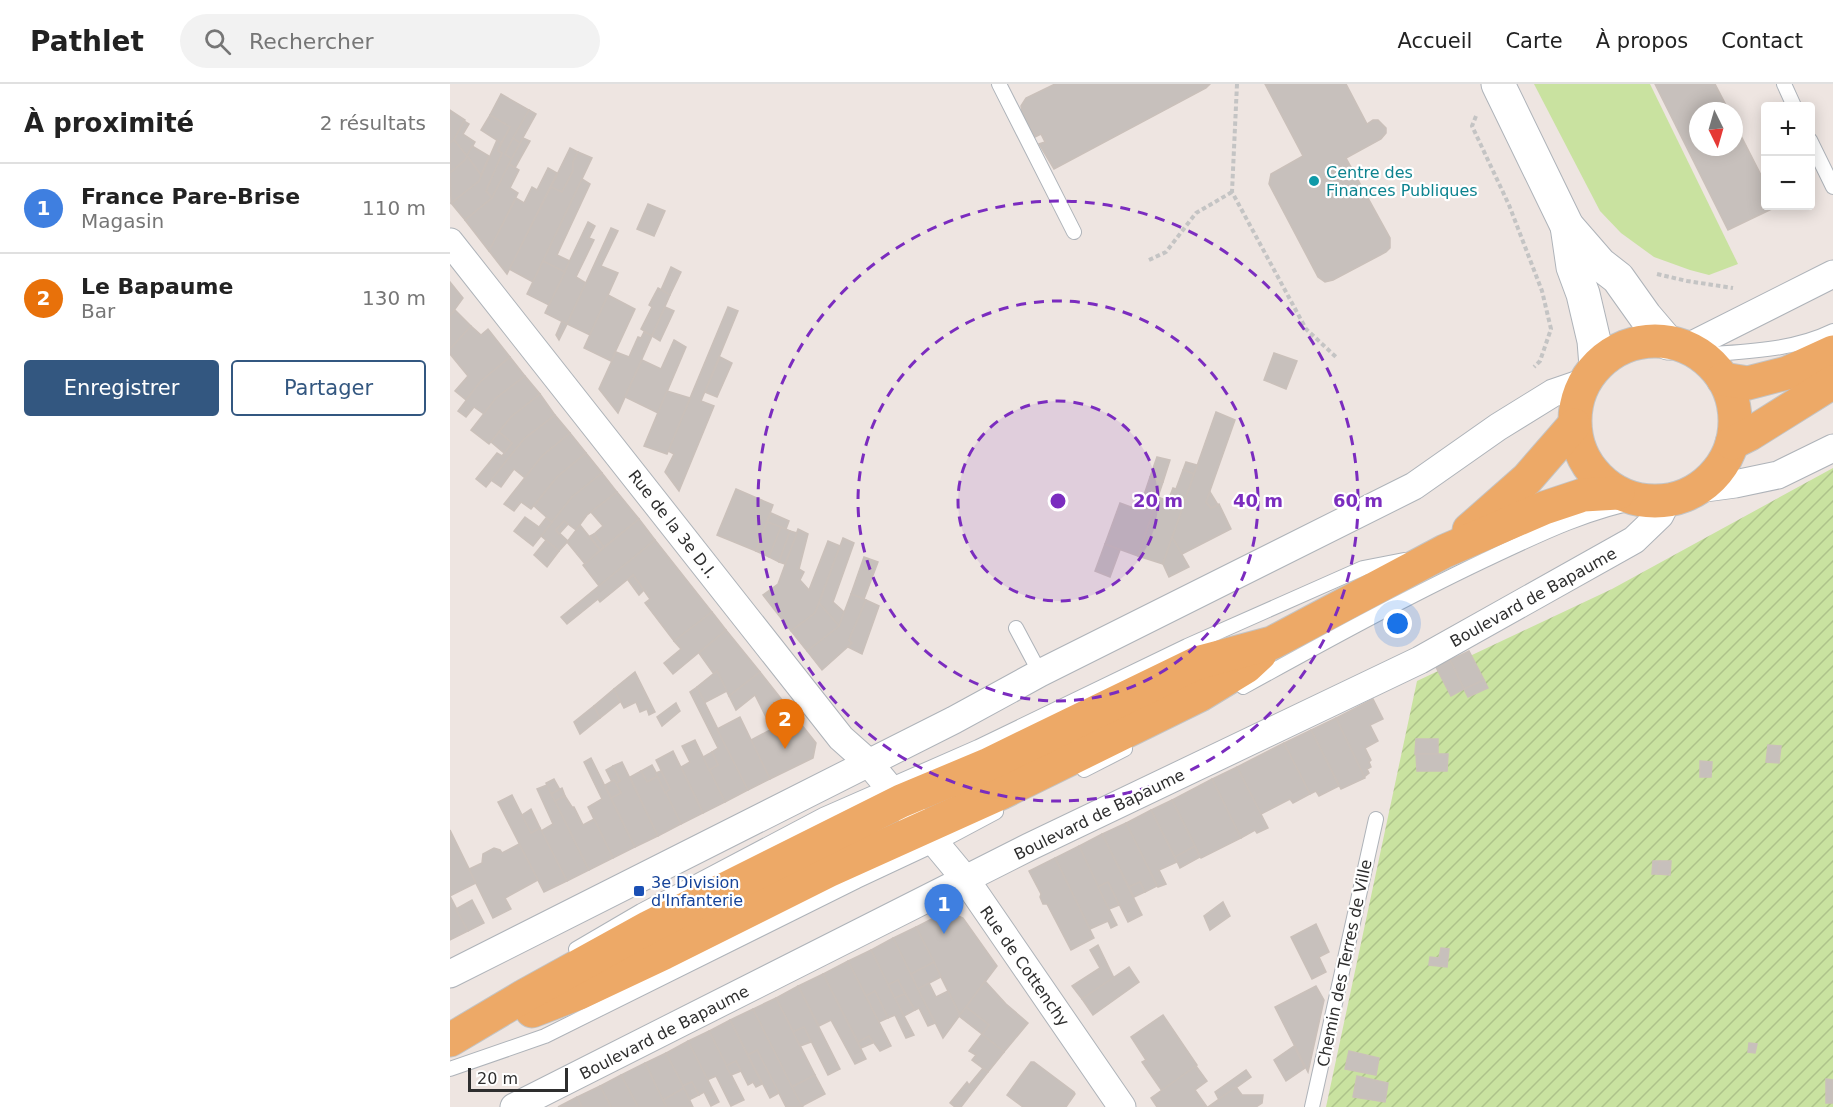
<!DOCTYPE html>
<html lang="fr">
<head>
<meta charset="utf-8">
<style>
  :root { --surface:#fff; --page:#f2f2f2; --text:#222; --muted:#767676; --line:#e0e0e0; --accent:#335780 }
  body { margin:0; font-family:"DejaVu Sans",sans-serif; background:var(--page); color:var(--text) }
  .controls { position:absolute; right:18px; top:18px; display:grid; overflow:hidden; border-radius:6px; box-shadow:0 3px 15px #0003 }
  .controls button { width:54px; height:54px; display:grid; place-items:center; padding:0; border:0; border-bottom:2px solid var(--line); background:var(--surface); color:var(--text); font:30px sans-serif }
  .compass { position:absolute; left:1239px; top:18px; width:54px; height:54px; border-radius:50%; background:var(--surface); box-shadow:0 3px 15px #0003; rotate:175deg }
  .scale { position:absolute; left:18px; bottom:15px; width:100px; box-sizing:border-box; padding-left:6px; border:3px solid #2e2e2e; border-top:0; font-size:16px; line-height:21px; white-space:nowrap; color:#2e2e2e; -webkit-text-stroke:4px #fff; paint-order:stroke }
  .you { position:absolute; left:948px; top:540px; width:21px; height:21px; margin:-15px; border:4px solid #fff; border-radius:50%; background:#1a73e8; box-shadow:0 0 0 9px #1a73e833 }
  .badge { display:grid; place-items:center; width:39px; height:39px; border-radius:50%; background:var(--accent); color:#fff; font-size:20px; font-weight:700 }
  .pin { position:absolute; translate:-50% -50px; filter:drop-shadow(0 2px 3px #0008) }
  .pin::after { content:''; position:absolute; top:32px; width:21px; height:18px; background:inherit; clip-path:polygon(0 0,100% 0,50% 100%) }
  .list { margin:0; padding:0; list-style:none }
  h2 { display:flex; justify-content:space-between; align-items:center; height:78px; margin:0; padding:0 24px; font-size:26px }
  h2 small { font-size:20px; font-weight:400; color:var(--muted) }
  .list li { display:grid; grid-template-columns:39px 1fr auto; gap:18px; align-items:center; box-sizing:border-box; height:90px; padding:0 24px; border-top:2px solid var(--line) }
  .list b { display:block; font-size:22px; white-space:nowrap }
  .list p { margin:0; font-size:20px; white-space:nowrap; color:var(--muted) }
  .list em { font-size:20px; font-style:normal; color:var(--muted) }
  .actions { display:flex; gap:12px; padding:18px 24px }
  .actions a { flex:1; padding:14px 0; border:2px solid var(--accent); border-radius:6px; text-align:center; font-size:21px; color:var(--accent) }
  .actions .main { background:var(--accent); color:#fff }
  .icon { flex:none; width:33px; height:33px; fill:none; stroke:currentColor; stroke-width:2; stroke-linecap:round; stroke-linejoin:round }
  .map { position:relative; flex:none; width:1383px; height:1023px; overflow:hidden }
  header { display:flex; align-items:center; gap:36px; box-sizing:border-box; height:84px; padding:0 30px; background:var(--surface); border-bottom:2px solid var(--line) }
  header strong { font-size:28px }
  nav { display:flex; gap:33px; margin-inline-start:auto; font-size:21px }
  .search { width:420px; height:54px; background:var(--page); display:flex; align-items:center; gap:15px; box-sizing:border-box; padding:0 21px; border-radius:33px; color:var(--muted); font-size:22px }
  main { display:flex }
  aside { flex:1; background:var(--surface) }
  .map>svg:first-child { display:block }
  .park { fill:#c9e2a0 }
  .garden { fill:url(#garden-furrows) }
  .building { fill:#c7c0bc; stroke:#cac0ba; stroke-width:1.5 }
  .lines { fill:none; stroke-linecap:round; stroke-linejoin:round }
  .lane-casing { stroke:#aeb3b9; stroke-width:16 }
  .street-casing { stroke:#aeb3b9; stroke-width:29 }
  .secondary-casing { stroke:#aeb3b9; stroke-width:35 }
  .primary-casing { stroke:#c4c4c4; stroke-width:35 }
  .path { stroke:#c4c4c4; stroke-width:4; stroke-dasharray:4.5 3; stroke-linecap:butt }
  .lane { stroke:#fff; stroke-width:14 }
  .street { stroke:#fff; stroke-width:27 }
  .secondary { stroke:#fff; stroke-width:33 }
  .primary { stroke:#eda967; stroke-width:33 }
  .ring { fill:none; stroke:#7b2cbf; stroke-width:3; stroke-dasharray:10 8 }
  .culture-dot { fill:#0f9aa8; stroke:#fff; stroke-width:2 }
  .transit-dot { fill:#1a4fb4; stroke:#fff; stroke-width:2 }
  .labels { text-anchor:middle; stroke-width:4.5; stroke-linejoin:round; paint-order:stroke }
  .culture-label { font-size:16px; fill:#0d838f; stroke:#fff; text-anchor:start }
  .street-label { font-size:16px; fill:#2e2e2e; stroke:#fff }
  .transit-label { font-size:16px; fill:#164399; stroke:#fff; text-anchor:start }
  .centre { fill:#7b2cbf; stroke:#fff; stroke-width:3 }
  .ring-label { font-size:18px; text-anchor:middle; font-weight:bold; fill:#7b2cbf; stroke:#fff; stroke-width:4.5; stroke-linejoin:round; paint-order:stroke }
</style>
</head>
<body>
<header>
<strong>Pathlet</strong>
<div class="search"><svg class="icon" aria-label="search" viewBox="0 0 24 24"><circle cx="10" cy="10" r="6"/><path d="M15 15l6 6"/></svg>Rechercher</div>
<nav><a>Accueil</a><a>Carte</a><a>À propos</a><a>Contact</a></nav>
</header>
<main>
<aside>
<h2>À proximité<small>2 résultats</small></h2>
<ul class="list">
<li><span class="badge" style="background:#3f7fe0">1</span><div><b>France Pare-Brise</b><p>Magasin</p></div><em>110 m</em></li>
<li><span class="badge" style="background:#e8710a">2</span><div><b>Le Bapaume</b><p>Bar</p></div><em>130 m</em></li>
</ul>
<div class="actions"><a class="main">Enregistrer</a><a>Partager</a></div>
</aside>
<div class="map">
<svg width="1383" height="1023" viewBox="0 0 1383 1023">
  <defs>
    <pattern id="garden-furrows" width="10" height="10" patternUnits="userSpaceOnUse" patternTransform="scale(1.5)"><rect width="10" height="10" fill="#c9e2a0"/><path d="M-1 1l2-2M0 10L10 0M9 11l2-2" fill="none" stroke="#adc28a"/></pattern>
  </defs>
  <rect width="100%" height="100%" fill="#eee5e1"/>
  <path class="park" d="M1084,0H1200L1288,180L1259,191L1240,186L1204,173L1171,149L1150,127Z"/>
  <path class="garden" d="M1383,384V1023H876L967,597L1162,505Z"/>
  <g class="building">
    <path d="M605,0H760L756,4L604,85L589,60L595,58L591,50L585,53L572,28L571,22L576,14Z"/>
    <path d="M815,0H896L917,40L923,36H928L936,44V49L931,55L896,74L940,154V164L936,168L883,196L875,198L868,193L819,100L821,90L853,72Z"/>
    <path d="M1205,0H1265L1279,27H1248V63H1284V38L1316,101V122L1326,123L1278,146Z"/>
    <path d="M51,10L79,26L55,70L62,75L42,114L36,107L52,69L48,67L60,43L40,31Z"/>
    <path d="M0,26L15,36L4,56L0,59Z"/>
    <path d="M79,26L86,30L70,59L63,54Z"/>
    <path d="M40,31L60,43L51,59L31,46Z"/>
    <path d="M14,37L19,40L13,50L25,58L17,72L4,56Z"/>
    <path d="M63,54L70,59L62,75L55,70Z"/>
    <path d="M73,54L80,57L65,84L59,80Z"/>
    <path d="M4,56L17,72L15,76L0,89V59Z"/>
    <path d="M47,56L51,59L48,67L52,69L36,107L42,114L15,136L1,119L29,97Z"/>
    <path d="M22,62L39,72L31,91L17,72Z"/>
    <path d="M120,64L128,68L123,78V87L112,108L101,103Z"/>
    <path d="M128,68L142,74L83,198L59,185L101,103L112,108L123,87V78Z"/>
    <path d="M17,72L31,91L29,97L1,119L0,89L15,76Z"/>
    <path d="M59,80L69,86L60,104L68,109L39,167L15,136L42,114Z"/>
    <path d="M98,84L107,89L57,190L39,167L66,114L74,119L82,103L87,106Z"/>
    <path d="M132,95L140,100L107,171L120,177L115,188L93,177Z"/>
    <path d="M198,120L215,127L204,152L187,145Z"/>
    <path d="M138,138L145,142L139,154L144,156L126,193L136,199L117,240L95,229Z"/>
    <path d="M161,144L168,147L151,182L168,189L140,251L117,240Z"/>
    <path d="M93,177L115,188L99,221L77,210Z"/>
    <path d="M221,183L231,188L220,211L211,206Z"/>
    <path d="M0,198L13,214L0,232Z"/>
    <path d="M208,204L220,211L202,252L191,245L202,223L199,221Z"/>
    <path d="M158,211L185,225L161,277L134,264Z"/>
    <path d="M215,223L224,227L210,257L202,252Z"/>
    <path d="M278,223L288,227L251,317L264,322L229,407L215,388L224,370L218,367Z"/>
    <path d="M5,226L21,242L0,265V232Z"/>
    <path d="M112,237L117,240L109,256L106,251Z"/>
    <path d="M21,242L31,251L38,245L60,273L30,298L16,316L5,307L18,292L0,270V265Z"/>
    <path d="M194,248L202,252L168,329L149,305L166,268L179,273L188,253L191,254Z"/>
    <path d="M224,256L236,263L208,329L175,313L192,276L211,285Z"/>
    <path d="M824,269L847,277L836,305L814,296Z"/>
    <path d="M60,273L75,292L46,314L34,330L24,323L16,333L8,327L30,298Z"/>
    <path d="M270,273L282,279L267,313L255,308Z"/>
    <path d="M75,292L90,310L61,333L39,360L21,346L46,314Z"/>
    <path d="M217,307L240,314L217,370L194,362Z"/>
    <path d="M90,310L105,331L74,355L36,403L26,395L47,369L52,372L62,359L49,348L61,333Z"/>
    <path d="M766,328L785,336L756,418L761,424L769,420L781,445L732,470L722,453Z"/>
    <path d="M105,331L120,349L92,372L75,394L64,385L51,403L41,396L74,355Z"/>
    <path d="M49,348L62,359L54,369L41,358Z"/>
    <path d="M120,349L136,369L107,393L81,425L71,418L64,427L54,420L92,372Z"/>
    <path d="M136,369L152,389L122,413L102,438L84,422L107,393Z"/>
    <path d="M707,373L720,376L713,398L700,393Z"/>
    <path d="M736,378L747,381L744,390L733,386Z"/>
    <path d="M733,386L744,390L713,480L688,472L708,413L718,417L723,404L726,405Z"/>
    <path d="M152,389L167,408L137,431L126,446L114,437L106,446L118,457L109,467L91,452L122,413Z"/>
    <path d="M700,393L713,398L688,472L655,460L670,419L689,426Z"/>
    <path d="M286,405L323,421L306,467L267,451Z"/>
    <path d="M167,408L189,435L154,463L144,450L153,442L141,428Z"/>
    <path d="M760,408L768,421L761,424L756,418Z"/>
    <path d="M321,429L339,437L336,445L317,438Z"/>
    <path d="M75,433L89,443L96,434L102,438L83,462L64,447Z"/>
    <path d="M189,435L205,456L149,502L133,481Z"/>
    <path d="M114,437L118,440L109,450L106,446Z"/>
    <path d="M317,438L331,443L319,473L306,467Z"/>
    <path d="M130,441L150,466L135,480L117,458Z"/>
    <path d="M331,443L340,447L329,478L319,473Z"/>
    <path d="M348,445L358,450L349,485L354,488L350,496L359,506L378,457L390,462L365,529L341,547L313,511L328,500Z"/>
    <path d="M340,447L347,449L335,480L329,478Z"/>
    <path d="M144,450L154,463L150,466L140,452Z"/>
    <path d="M722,453L739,483L719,493L713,480Z"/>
    <path d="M393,454L404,459L383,518L394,528L389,542L369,519Z"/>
    <path d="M96,456L109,467L97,483L84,471Z"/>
    <path d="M205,456L262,528L224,557L195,519L200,515L183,491L150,518L148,515L117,540L111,533Z"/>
    <path d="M655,460L670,466L660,493L645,487Z"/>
    <path d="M414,473L428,478L414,515L401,510Z"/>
    <path d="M183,491L194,506L189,511L178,496Z"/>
    <path d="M401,510L416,516L399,556L402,559L372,586L357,567L389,542Z"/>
    <path d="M416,516L429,522L412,570L398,563L402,559L399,556Z"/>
    <path d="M369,519L389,542L357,567L341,547L365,529Z"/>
    <path d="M262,528L276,546L223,590L214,579L231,565L224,557Z"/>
    <path d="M276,546L310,588L279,612L267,587L264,590L249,569Z"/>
    <path d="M1019,567L1034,596L1014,605L1000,576Z"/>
    <path d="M1000,576L1014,605L1001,612L986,583Z"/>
    <path d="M267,587L277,607L254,619L247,603Z"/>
    <path d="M185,588L205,628L199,631L197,625L190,628L186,618L174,624L164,605Z"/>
    <path d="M310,588L366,659L363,674L320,695L301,656L322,645L305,611L286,626L279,612Z"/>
    <path d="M1034,596L1038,604L1018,613L1014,605Z"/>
    <path d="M247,603L298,706L275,718L259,686L268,681L262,668L268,664L240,608Z"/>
    <path d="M164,605L170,618L150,634L144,622Z"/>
    <path d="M923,615L933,635L920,641L928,657L915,664L921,676L919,678L921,683L917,685L919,689L914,693L886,634Z"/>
    <path d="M226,619L230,627L212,642L207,633Z"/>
    <path d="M144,622L150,634L130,650L124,638Z"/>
    <path d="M290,633L320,695L298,706L267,645Z"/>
    <path d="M886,634L915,694L891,705L861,646Z"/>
    <path d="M861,646L889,702L869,712L866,707L860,710L834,659Z"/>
    <path d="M966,655H988V670H965Z"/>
    <path d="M245,656L275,718L253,729L231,683L240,678L232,662Z"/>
    <path d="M834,659L860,710L843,719L840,715L811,730L787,683Z"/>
    <path d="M1318,661L1331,662L1329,679L1316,678Z"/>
    <path d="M223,667L253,729L231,740L215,709L220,705L206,676Z"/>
    <path d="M262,668L268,681L259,686L253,673Z"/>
    <path d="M966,670H998L997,687H967Z"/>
    <path d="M141,674L185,763L163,774L138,723L152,715L134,678Z"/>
    <path d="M1250,677L1262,678L1261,693H1250Z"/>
    <path d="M172,678L208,752L185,763L161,714L171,709L166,699L170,697L163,682Z"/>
    <path d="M202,681L208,692L197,698L191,687Z"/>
    <path d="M163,682L170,697L166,699L164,696L162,698L156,686Z"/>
    <path d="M787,683L818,744L807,749L805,746L791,754L762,695Z"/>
    <path d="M191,687L197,698L208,692L231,740L208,752L180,693Z"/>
    <path d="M211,687L220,705L215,709L206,689Z"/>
    <path d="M104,695L110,706L101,710L96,699Z"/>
    <path d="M762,695L791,754L751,774L722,716Z"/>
    <path d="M164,696L171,709L161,714L155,701Z"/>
    <path d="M97,701L139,786L117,797L91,747L103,740L87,705Z"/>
    <path d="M112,704L115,712L105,717L101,710Z"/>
    <path d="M62,711L81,749L90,744L117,797L94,808L48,718Z"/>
    <path d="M115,712L122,723H124L133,741L144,735L163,774L139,786L105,717Z"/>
    <path d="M722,716L745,762L725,773L701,726Z"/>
    <path d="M81,725L90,744L81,749L72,731Z"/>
    <path d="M701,726L727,778L709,786L716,800L708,803L676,739Z"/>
    <path d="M676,739L707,802L695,808L690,798L679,803L652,750Z"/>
    <path d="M0,746L26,799L0,812Z"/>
    <path d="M652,750L692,831L678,838L658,798L648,803L629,762Z"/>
    <path d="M69,760L88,796L55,814L61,825L43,834L19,785L32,779L33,770L44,764L50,766L52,769Z"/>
    <path d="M629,762L659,825L667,841L661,844L658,837L640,845L605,774Z"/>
    <path d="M745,762L750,773L730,784L725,773Z"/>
    <path d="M605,774L644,854L621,866L597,820H593L590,813L591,810L579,787Z"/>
    <path d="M1203,777H1210L1208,790H1202Z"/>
    <path d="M1210,777H1221L1220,791L1208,790Z"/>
    <path d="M658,798L669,821L659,825L648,803Z"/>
    <path d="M690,798L695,808L684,813L679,803Z"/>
    <path d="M0,812L18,847L0,856Z"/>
    <path d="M22,816L34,839L18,847L6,825Z"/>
    <path d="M773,818L780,832L760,846L754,832Z"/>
    <path d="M497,827L513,834L547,882L510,931L466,843Z"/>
    <path d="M866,840L879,868L869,873L876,888L862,895L841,853Z"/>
    <path d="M466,843L484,878L461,890L443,854Z"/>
    <path d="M443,854L468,905L485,939L478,942L469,924L465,926L448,896L438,901L421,866Z"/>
    <path d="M648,861L664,894L632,915L622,902L650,884L640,866Z"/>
    <path d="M991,864L999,865L997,883L979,881L980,873L989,874Z"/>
    <path d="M421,866L454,932L464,951L456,954L445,931L438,934L425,907L416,912L398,877Z"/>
    <path d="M398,877L441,962L430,967L419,952L408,958L373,890Z"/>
    <path d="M484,878L491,893L468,905L461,890Z"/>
    <path d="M679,883L689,898L643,931L632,915Z"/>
    <path d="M373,890L416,975L405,980L381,936L369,942L348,902Z"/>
    <path d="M448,896L455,910L445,914L438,901Z"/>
    <path d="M535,897L556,920L578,939L554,968L532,950L539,941L516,923Z"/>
    <path d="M479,899L486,913L498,907L510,931L493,954L468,905Z"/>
    <path d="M348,902L390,985L378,991L354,943L343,948L326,914Z"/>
    <path d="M866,902L874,916L858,988L825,923Z"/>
    <path d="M425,907L438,934L429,938L416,912Z"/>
    <path d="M455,910L465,926L454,932L445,914Z"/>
    <path d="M326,914L365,991L342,1003L303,925Z"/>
    <path d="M516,923L539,941L532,950L509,932Z"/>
    <path d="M303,925L342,1003L353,1023H336L307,966L298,971L280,936Z"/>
    <path d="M713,931L747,981L712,1007L692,978L696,976L681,953Z"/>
    <path d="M280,936L312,1000L306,1003L303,998L298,1001L286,977L276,982L259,947Z"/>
    <path d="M354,943L361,958L350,962L343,948Z"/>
    <path d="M259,947L294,1016L281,1022L266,992L257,996L238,957Z"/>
    <path d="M532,950L554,968L538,988L522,976L526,971L519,967Z"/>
    <path d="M419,952L423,959L411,964L408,958Z"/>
    <path d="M238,957L269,1018L261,1022L254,1008L249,1011L242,998L233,1002L216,969Z"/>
    <path d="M1299,959L1307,960L1305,969L1298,968Z"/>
    <path d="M844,962L855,984L836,997L824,976Z"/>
    <path d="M307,966L329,1009L320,1014L298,971Z"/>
    <path d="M899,967L929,974L926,991L895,985Z"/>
    <path d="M216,969L234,1004L213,1016L195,979Z"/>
    <path d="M286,977L291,987L281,991L276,982Z"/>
    <path d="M581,978H584L624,1008L625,1010L616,1023H573L557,1011Z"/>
    <path d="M195,979L213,1016L217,1023H188L171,991Z"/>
    <path d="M746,982L757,997L745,1006L757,1023H707L701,1014Z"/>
    <path d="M533,984L538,988L511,1023H505L500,1019L517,998L519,1001Z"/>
    <path d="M796,986L801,993L769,1016L765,1008Z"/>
    <path d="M171,991L188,1023H161L150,1002Z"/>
    <path d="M365,991L375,1010L352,1022L342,1003Z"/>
    <path d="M907,992L938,999L935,1018L903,1013Z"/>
    <path d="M1376,995L1383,996V1019H1376Z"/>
    <path d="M242,998L249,1011L239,1016L233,1002Z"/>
    <path d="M150,1002L161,1023H132L127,1013Z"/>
    <path d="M786,1003L792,1011H813L812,1019L806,1023H758Z"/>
    <path d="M234,1004L243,1023H217L213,1016Z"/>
    <path d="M127,1013L132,1023H108Z"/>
  </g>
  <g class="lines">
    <g class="lane-casing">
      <g id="lane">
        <path d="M549,0L624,148"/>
        <path d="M1334,0L1344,22"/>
        <path d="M1360,56L1383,103"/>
        <path d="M1251,271C1296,267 1342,267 1383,247"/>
        <path d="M566,544L590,589"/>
        <path d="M793,603C873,559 953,515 1035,476C1086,452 1136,427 1192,417"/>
        <path d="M634,686L675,665"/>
        <path d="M126,865L191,827L373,731L528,663L737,562L913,484L954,476"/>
        <path d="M0,985L95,952L407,797L486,760L546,728"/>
        <path d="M862,1023L926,735"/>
      </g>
    </g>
    <g class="street-casing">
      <g id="street">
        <path d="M0,158L391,654L418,678L516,796L672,1023"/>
        <path d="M1236,264L1383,190"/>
        <path d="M1248,405L1285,400L1328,391L1383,364"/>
        <path d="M0,890L504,636L590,589L964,402L1048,343L1103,309L1135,298"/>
        <path d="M64,1023L579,763L970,576L1184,456L1210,431L1217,417"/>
      </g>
    </g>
    <g class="secondary-casing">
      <g id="secondary">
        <path d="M1048,0L1117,142L1150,180L1168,194L1195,232L1218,259"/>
        <path d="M1117,142L1123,183L1133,210L1144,257L1146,282"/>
      </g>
    </g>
    <g class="primary-casing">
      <g id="primary">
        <circle cx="1205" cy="337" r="80"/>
        <path d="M1273,295L1298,299L1337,289L1383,268"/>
        <path d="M1282,359L1300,350L1383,298"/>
        <path d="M1019,446L1077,395L1124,341"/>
        <path d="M82,927L129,909L214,869L378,787L551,709L750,611L796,583L810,570"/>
        <path d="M0,956L74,912L199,843L451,717L537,681L747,579L822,559L995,467L1094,424L1133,411L1168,409"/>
      </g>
    </g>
    <g class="path">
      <path d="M787,0L782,108L856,245L886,273"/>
      <path d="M1026,32L1022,42L1059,121L1092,207L1101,245L1090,277L1084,283"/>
      <path d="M699,176L716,168L746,129L782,108"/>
      <path d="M1207,190L1237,197L1283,204"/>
    </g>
    <use href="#lane" class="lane"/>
    <use href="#street" class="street"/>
    <use href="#secondary" class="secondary"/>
    <use href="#primary" class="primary"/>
  </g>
  <circle cx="608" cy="417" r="100" fill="#7b2cbf" fill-opacity=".12"/>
  <g class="ring">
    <circle cx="608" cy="417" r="100"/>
    <circle cx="608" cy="417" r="200"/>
    <circle cx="608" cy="417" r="300"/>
  </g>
  <circle class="culture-dot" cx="864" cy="97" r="6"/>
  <rect class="transit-dot" x="183" y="801" width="12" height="12" rx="3"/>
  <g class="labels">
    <g class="culture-label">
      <text x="876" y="94">Centre des<tspan x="876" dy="18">Finances Publiques</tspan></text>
    </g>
    <g class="street-label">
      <text transform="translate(223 440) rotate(52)" y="6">Rue de la 3e D.I.</text>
      <text transform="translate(1083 513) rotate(-29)" y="6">Boulevard de Bapaume</text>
      <text transform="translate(649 730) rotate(-26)" y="6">Boulevard de Bapaume</text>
      <text transform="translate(894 879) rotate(-78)" y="6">Chemin des Terres de Ville</text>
      <text transform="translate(575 882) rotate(55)" y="6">Rue de Cottenchy</text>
      <text transform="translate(214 948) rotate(-27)" y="6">Boulevard de Bapaume</text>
    </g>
    <g class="transit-label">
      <text x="201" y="804">3e Division<tspan x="201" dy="18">d'Infanterie</tspan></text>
    </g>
  </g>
  <circle cx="608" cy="417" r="9" class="centre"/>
  <g class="ring-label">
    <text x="708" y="423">20 m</text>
    <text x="808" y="423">40 m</text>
    <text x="908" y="423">60 m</text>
  </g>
</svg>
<div class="controls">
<button>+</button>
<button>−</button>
</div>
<svg class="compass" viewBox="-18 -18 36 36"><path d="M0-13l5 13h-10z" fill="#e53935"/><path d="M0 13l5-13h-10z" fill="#767676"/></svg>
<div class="scale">20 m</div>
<div class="you"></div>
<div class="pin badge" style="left:494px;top:850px;background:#3f7fe0">1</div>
<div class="pin badge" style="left:335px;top:665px;background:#e8710a">2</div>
</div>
</main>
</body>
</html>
